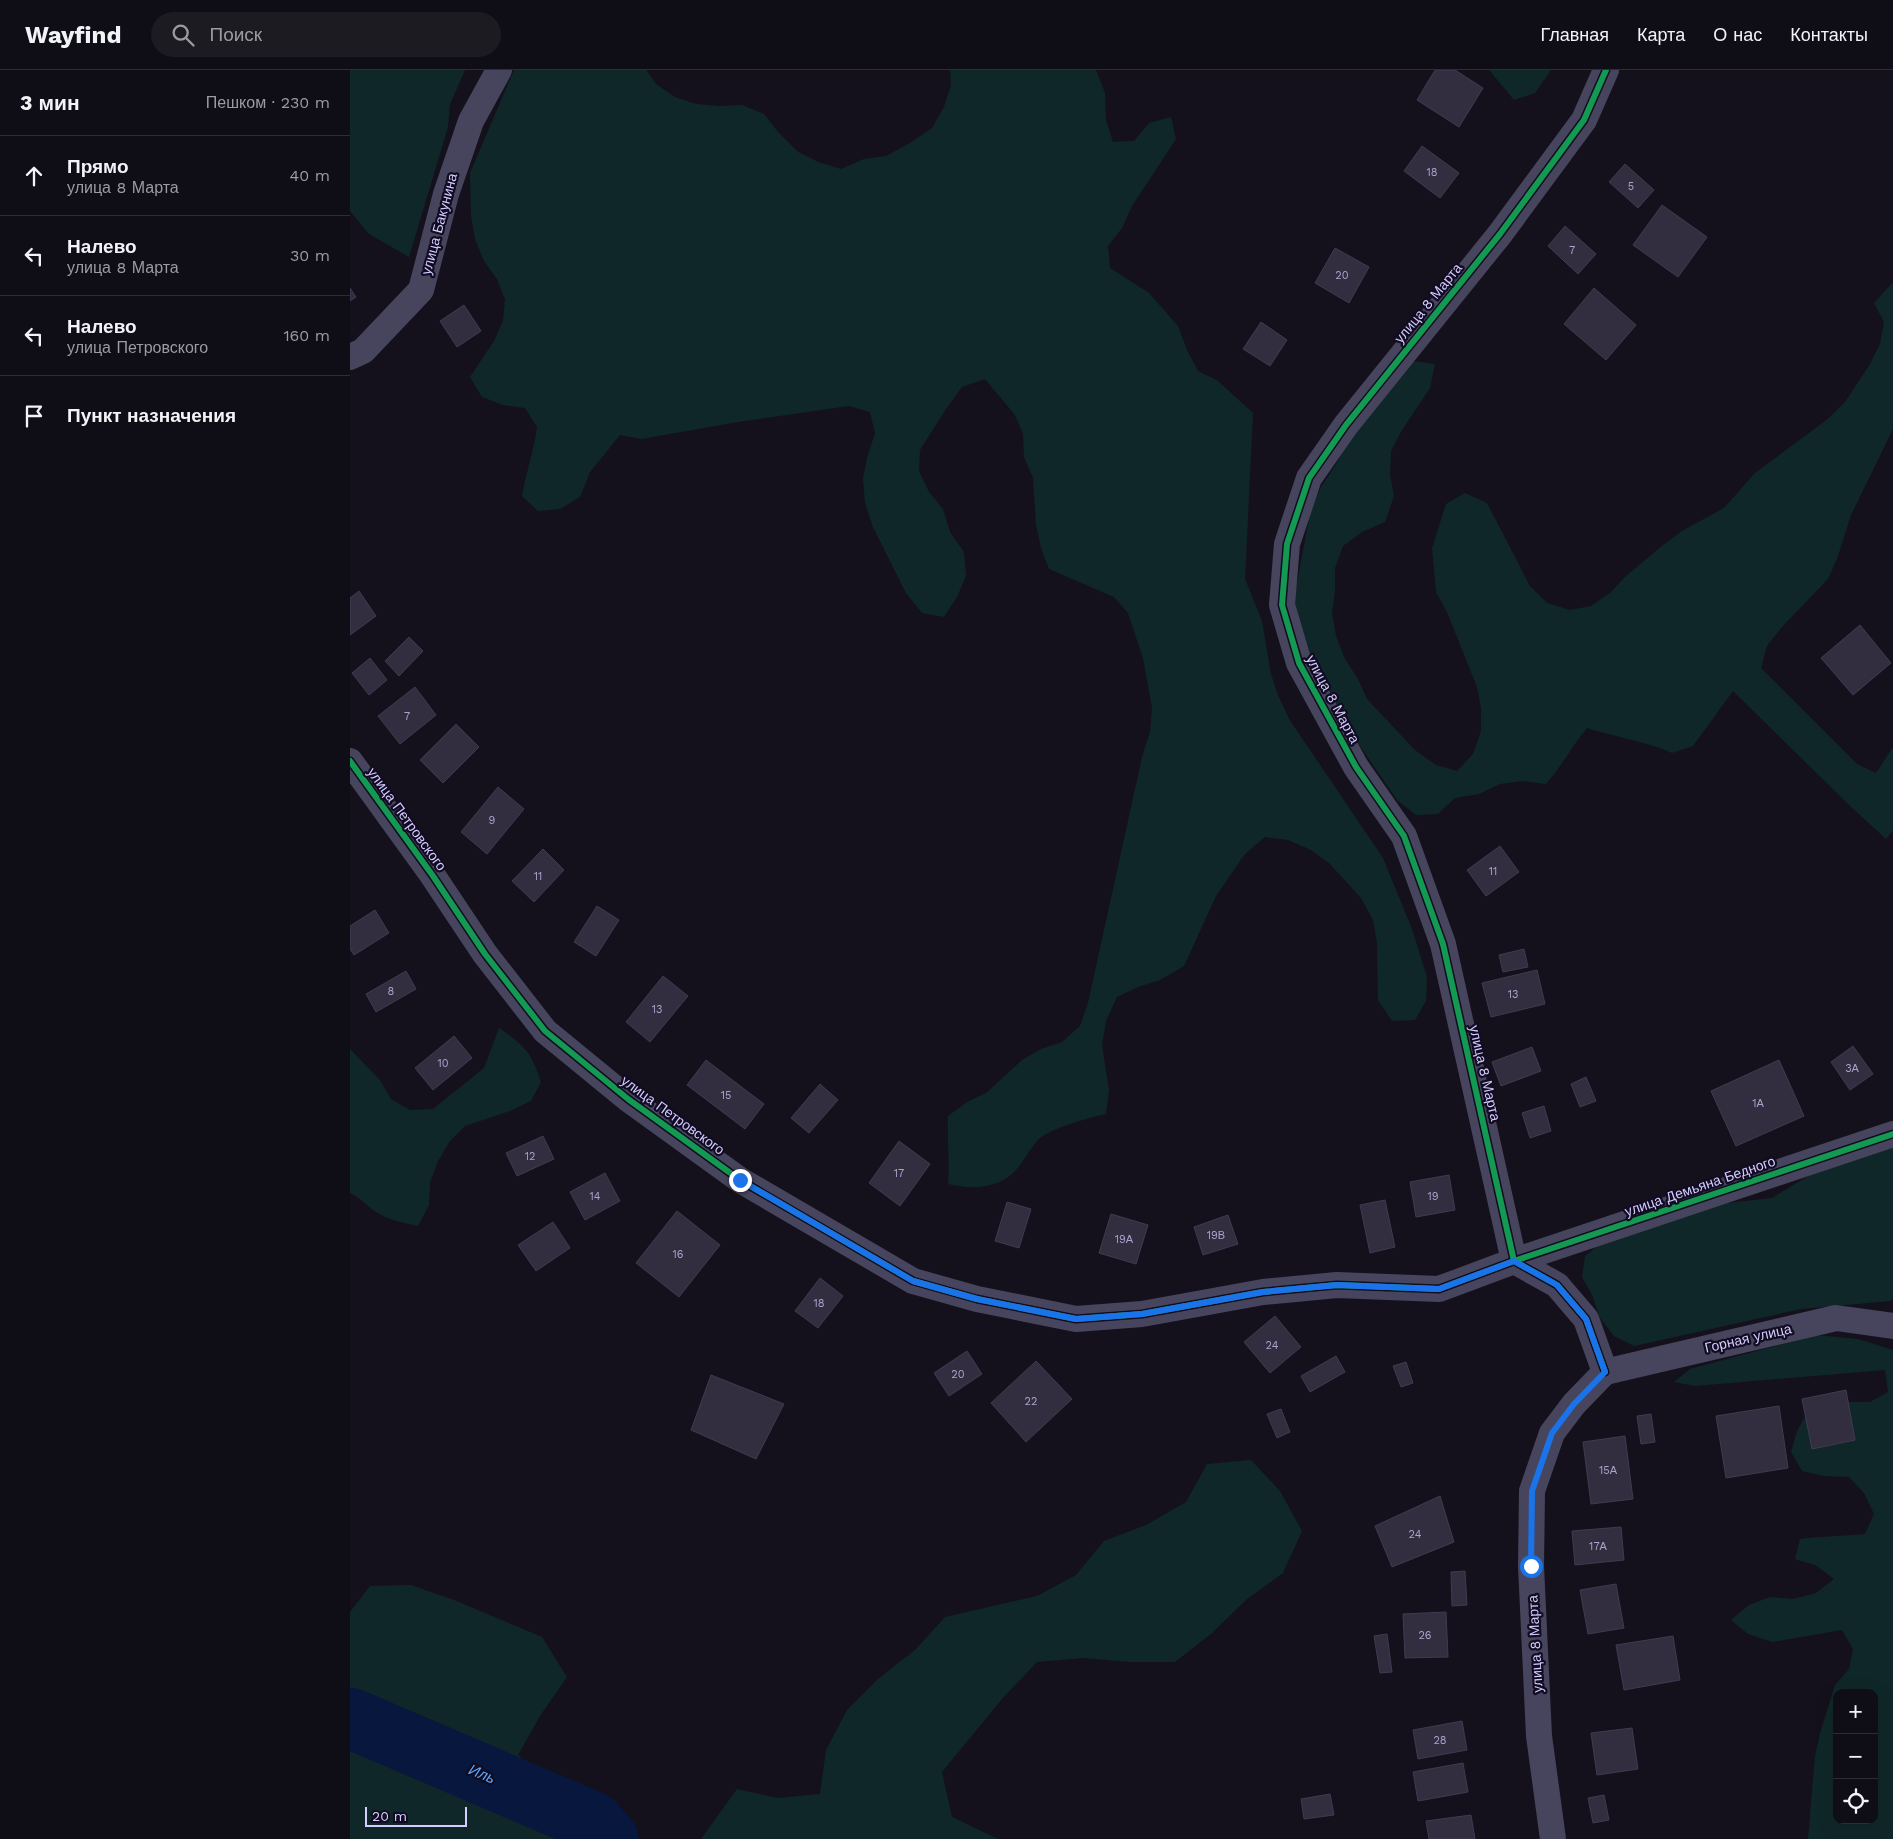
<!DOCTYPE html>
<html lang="ru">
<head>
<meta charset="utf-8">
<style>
  :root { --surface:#0f0d15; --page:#1d1b22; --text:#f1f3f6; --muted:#9b9ca0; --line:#2f2d34 }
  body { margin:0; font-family:"Work Sans",sans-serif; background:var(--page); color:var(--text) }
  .controls { position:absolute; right:15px; bottom:15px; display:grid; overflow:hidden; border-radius:10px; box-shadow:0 5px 20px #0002 }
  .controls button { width:45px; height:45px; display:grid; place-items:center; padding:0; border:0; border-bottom:1px solid var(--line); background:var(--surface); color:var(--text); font:25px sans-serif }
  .scale { position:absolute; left:15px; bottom:12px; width:102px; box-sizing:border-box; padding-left:5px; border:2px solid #d5ccff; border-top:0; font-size:14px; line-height:18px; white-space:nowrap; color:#d5ccff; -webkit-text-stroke:4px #110c21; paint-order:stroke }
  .stop { position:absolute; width:15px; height:15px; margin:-11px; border:4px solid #1a73e8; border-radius:50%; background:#fff }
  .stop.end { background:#1a73e8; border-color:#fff; box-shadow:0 1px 5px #0008 }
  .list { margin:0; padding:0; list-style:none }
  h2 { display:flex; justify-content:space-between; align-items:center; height:65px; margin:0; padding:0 20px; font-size:21px }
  h2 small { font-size:16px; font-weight:400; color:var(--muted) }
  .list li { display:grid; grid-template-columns:32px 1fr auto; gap:15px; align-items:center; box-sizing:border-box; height:80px; padding:0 20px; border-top:1px solid var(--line) }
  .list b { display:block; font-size:19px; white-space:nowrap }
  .list p { margin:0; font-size:16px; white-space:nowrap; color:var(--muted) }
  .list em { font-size:16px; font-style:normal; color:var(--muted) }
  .icon { flex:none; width:28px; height:28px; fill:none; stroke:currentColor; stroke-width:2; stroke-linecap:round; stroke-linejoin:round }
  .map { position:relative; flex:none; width:1543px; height:1769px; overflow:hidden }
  header { display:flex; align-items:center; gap:30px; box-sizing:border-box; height:70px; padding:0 25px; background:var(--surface); border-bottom:1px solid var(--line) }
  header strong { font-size:24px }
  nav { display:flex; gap:28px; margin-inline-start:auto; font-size:18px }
  .search { width:350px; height:45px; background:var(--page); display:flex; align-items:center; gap:12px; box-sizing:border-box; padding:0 18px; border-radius:28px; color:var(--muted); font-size:19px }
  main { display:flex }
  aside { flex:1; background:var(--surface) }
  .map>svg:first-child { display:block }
  .green { fill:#10272a; fill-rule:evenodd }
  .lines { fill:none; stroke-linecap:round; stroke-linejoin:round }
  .river { stroke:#08173d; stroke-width:61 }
  .building { fill:#322e3f; stroke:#403b51 }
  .minor { stroke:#47455d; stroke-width:26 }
  .cycleway-casing { stroke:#110c21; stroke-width:9 }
  .cycleway { stroke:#139951; stroke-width:6 }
  .route { stroke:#1a73e8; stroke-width:6 }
  .labels { text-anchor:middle; stroke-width:4.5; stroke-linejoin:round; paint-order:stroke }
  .number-label { font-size:11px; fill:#aca4cf }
  .street-label { font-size:14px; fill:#d5ccff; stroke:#110c21 }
  .water-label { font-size:15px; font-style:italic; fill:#5aa8ff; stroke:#110c21 }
</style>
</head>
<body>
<header>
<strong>Wayfind</strong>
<div class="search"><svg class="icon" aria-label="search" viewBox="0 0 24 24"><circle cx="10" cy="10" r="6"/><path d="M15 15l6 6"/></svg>Поиск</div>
<nav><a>Главная</a><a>Карта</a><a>О нас</a><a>Контакты</a></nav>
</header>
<main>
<aside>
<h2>3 мин<small>Пешком · 230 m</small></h2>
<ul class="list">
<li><svg class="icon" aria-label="ahead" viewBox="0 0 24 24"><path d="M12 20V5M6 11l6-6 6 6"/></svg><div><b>Прямо</b><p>улица 8 Марта</p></div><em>40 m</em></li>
<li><svg class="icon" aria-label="left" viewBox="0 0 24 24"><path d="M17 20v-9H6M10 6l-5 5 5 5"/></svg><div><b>Налево</b><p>улица 8 Марта</p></div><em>30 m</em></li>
<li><svg class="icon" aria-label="left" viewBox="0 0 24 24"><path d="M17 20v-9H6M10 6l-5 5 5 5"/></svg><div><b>Налево</b><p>улица Петровского</p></div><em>160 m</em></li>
<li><svg class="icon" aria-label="arrive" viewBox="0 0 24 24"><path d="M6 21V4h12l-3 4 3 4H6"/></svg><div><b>Пункт назначения</b></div></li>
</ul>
</aside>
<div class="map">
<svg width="1543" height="1769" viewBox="0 0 1543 1769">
  <rect width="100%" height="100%" fill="#14111c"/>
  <g class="green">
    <path d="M0,0H115L100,34L98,57L59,187L19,164L0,141Z"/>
    <path d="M164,0H296L306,14L325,27L346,34L370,36L392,35L414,44L428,62L448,82L468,92L491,99L514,89L536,86L560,73L582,58L594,37L601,15L600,0H746L755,23L756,50L763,72L784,71L799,53L821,47L826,69L782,136L772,158L758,176L760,198L799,223L828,256L837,280L848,301L868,311L903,343L895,509L912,551L921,604L928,625L939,649L1033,788L1062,859L1077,907L1076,931L1065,950L1042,951L1028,930L1027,873L1023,850L1011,828L980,794L961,780L938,770L915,767L895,784L866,826L834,896L810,910L788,917L767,927L756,951L752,975L759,1020L756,1044C739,1048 700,1058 688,1070C679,1080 673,1093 663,1103C644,1120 620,1119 598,1114C600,1091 597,1069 598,1046L617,1032L636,1023L672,990L691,979L712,972L730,956L738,933L792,687L800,662L802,638L793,588L778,543L764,527L699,499L691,478L686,455L683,408L674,387L673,364L665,345L635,309L612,317L596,339L570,380L569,401L579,422L593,439L600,462L614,482L616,506L607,527L594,547L572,543L556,523L523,457L515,433L513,408L517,388L525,363L520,342L499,336L394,351L291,369L270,365L240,402L230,427L210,439L188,441L172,426C176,403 184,380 187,357L175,338L153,335L132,327L120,307L144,271L153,251L155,229L147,209L134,191L125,169L121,146L120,103Z"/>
    <path d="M1139,0H1201L1185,23L1164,30Z"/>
    <path d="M1543,212V359L1501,445L1487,489L1478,509L1431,558L1417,576L1411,598L1507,694L1526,703L1543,677V761L1536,769L1497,733L1383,621L1343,676L1322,683C1295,671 1265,667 1237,658C1222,676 1212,696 1196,714L1173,711L1150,714L1129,724L1105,728L1088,744L1066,745L1047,730L971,619L961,597L944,529L961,438L971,417L985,396L1006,357L1063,291L1085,294L1080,318L1052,360L1041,381L1040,404L1044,426L1035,452L1012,462L993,476L985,498V520L982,543L986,566L995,589L1008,609L1017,629L1065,680L1086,695L1107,701L1123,684L1131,661V638L1127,617L1097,542L1086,522L1082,478L1096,434L1115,423L1137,433L1180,516L1197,533L1220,540L1241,536L1260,523L1275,507L1313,475L1332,461L1374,438L1405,403L1479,348L1495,332L1520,294L1530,274L1534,252L1524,233Z"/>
    <path d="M149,958C174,975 182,983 191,1012L181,1031L160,1041L115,1056L100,1071L88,1091L80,1112L79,1135L68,1156C54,1153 39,1150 26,1142C17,1136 11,1128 0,1123V979L30,1010L41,1029L60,1040L83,1039L134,998Z"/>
    <path d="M1543,1072V1228L1541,1231L1451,1239L1284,1276L1264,1266L1250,1248L1242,1225L1232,1207L1235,1186L1253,1172L1377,1133L1422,1128L1460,1105Z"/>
    <path d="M1466,1265L1508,1269L1543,1280V1769H1458L1465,1686L1470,1663L1485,1615L1499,1599L1503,1579L1492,1560L1422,1572L1398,1564L1381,1550L1399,1535L1420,1527L1443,1529L1466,1523L1484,1509L1465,1495L1445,1489L1450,1469C1472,1466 1493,1466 1515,1464L1524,1444L1514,1423L1499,1407L1474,1406L1452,1401L1441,1382L1447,1361L1457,1343L1477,1332H1520L1538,1322L1535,1300L1345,1316L1324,1312L1340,1299ZM1487,1623H1524V1750H1487Z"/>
    <path d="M901,1390L930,1421L952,1461L933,1503L897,1529L862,1563L825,1592H779L733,1588L687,1592L652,1629L592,1702L602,1747L648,1769H351L387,1719L428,1728L470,1724L476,1680L497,1640L528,1609L565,1580L595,1547L687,1526L726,1505L754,1471L796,1455L836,1432L857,1394Z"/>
    <path d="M61,1515L104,1530L192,1567L217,1607L190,1646L168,1685L278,1769H0V1542L20,1516Z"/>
  </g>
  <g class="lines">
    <path class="river" d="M0,1648L243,1752L258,1769"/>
  </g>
  <g class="building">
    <path d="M1085,0H1105L1133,18L1109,57L1067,30Z"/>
    <path d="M1072,76L1109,103L1090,128L1054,101Z"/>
    <path d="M1275,94L1304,120L1288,138L1259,112Z"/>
    <path d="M1312,135L1357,167L1328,207L1283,175Z"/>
    <path d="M1215,156L1246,184L1228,204L1198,176Z"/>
    <path d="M985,178L1019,197L999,233L965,213Z"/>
    <path d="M0,218L6,227L0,231Z"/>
    <path d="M1244,218L1286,255L1256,290L1214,254Z"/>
    <path d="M114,235L131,261L107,277L90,251Z"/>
    <path d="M911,252L937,270L920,296L893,279Z"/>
    <path d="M9,521L26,546L0,565V528Z"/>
    <path d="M1510,555L1541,593L1503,625L1471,588Z"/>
    <path d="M59,567L73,581L49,606L35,591Z"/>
    <path d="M20,588L37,610L19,625L2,603Z"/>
    <path d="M65,617L86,645L50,674L28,646Z"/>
    <path d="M106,654L129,677L93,713L70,690Z"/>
    <path d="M148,717L174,739L137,784L111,762Z"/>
    <path d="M1150,776L1169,802L1136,826L1117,800Z"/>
    <path d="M193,779L214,800L184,832L162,811Z"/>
    <path d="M247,836L269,850L246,886L224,872Z"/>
    <path d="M25,840L39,863L4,885L0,879V856Z"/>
    <path d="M1174,879L1178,897L1153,902L1149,885Z"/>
    <path d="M1187,900L1195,934L1141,947L1132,913Z"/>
    <path d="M56,901L66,919L26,942L16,924Z"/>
    <path d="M313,906L338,926L300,972L276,952Z"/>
    <path d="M104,966L122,988L83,1020L65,998Z"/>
    <path d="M1503,976L1523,1004L1500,1020L1481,992Z"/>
    <path d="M1182,977L1191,1001L1151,1016L1142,992Z"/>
    <path d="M356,990L414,1034L395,1059L337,1015Z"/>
    <path d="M1429,990L1454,1046L1386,1076L1361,1021Z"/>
    <path d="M1236,1007L1246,1031L1230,1037L1221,1014Z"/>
    <path d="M470,1014L488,1030L459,1063L441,1048Z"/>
    <path d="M1194,1036L1201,1061L1180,1068L1172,1043Z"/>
    <path d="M193,1066L204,1089L167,1106L156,1083Z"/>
    <path d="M549,1071L580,1094L550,1136L519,1113Z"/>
    <path d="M255,1103L270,1131L235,1150L220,1122Z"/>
    <path d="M1099,1105L1105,1140L1066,1147L1060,1112Z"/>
    <path d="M1035,1130L1045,1177L1020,1183L1010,1135Z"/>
    <path d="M657,1132L681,1139L669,1178L645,1171Z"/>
    <path d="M327,1141L370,1175L329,1227L286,1193Z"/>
    <path d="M761,1144L798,1155L786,1194L749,1183Z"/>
    <path d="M878,1145L888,1174L853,1185L844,1157Z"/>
    <path d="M203,1152L220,1178L186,1201L168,1175Z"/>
    <path d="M470,1208L493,1226L468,1258L445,1241Z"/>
    <path d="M925,1246L951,1277L920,1303L894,1272Z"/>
    <path d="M617,1281L632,1304L599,1326L584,1303Z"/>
    <path d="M986,1286L995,1302L960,1322L951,1306Z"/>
    <path d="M686,1291L722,1329L676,1372L641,1333Z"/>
    <path d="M1056,1292L1063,1313L1051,1317L1043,1296Z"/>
    <path d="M361,1305L434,1334L406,1389L341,1360Z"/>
    <path d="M1496,1320L1505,1370L1462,1379L1452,1329Z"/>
    <path d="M1429,1336L1438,1398L1376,1408L1366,1346Z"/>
    <path d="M931,1339L940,1362L927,1368L917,1344Z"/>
    <path d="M1301,1344L1305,1372L1291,1374L1287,1346Z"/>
    <path d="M1275,1366L1283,1429L1241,1434L1233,1372Z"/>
    <path d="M1090,1426L1104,1472L1042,1497L1025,1456Z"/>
    <path d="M1271,1457L1274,1490L1225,1495L1222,1461Z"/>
    <path d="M1115,1501L1117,1535L1102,1536L1101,1502Z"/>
    <path d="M1266,1514L1274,1558L1238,1564L1230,1520Z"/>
    <path d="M1096,1542L1098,1587L1055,1588L1053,1544Z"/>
    <path d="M1037,1564L1042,1602L1030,1603L1024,1566Z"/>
    <path d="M1323,1566L1330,1610L1274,1620L1266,1575Z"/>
    <path d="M1112,1651L1117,1680L1068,1689L1063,1660Z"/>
    <path d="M1282,1658L1288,1699L1247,1705L1241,1663Z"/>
    <path d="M1113,1693L1118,1722L1068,1731L1063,1702Z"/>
    <path d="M980,1724L984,1745L954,1749L951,1729Z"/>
    <path d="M1254,1725L1259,1750L1243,1753L1238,1728Z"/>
    <path d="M1121,1745L1125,1769H1079L1076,1751Z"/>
  </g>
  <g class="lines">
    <g class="minor">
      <path d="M0,287L13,281L71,220L96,124L121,51L149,0"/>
      <path d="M0,691L83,806L135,884L195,961L278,1029L390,1110L563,1211L627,1229L726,1249L792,1244L913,1222L987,1215L1089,1219L1164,1191L1543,1064"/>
      <path d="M1255,1302L1236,1249L1207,1215L1164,1191L1093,874L1054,766L1006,697L949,593L932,535L937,474L959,408L996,355L1150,164L1234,50L1256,0"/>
      <path d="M1255,1302L1486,1248L1543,1256"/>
      <path d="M1203,1769L1189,1666L1181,1496L1182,1421L1202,1363L1224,1334L1255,1302"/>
    </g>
    <g class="cycleway-casing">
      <g id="cycleway">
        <path d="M0,691L83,806L135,884L195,961L278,1029L390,1110L563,1211L627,1229L726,1249L792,1244L913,1222L987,1215L1089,1219L1164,1191L1543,1064"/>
        <path d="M1255,1302L1236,1249L1207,1215L1164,1191L1093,874L1054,766L1006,697L949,593L932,535L937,474L959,408L996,355L1150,164L1234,50L1256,0"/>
      </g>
    </g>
    <use href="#cycleway" class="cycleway"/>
  </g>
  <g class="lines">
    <path class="route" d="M390,1110L563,1211L627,1229L726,1249L792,1244L913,1222L987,1215L1089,1219L1164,1191L1207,1215L1236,1249L1255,1302L1224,1334L1202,1363L1182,1421L1181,1496"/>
  </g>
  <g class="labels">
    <g class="number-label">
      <text x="1082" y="106">18</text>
      <text x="1281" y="120">5</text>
      <text x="1222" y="184">7</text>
      <text x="992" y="209">20</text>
      <text x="57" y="650">7</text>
      <text x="142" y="754">9</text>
      <text x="1143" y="805">11</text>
      <text x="188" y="810">11</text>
      <text x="41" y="925">8</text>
      <text x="1163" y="928">13</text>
      <text x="307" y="943">13</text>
      <text x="93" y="997">10</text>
      <text x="1502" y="1002">3А</text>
      <text x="376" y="1029">15</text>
      <text x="1408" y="1037">1А</text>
      <text x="180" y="1090">12</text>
      <text x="549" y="1107">17</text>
      <text x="245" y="1130">14</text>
      <text x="1083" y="1130">19</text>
      <text x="866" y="1169">19В</text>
      <text x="774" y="1173">19А</text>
      <text x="328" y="1188">16</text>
      <text x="469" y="1237">18</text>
      <text x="922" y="1279">24</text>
      <text x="608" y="1308">20</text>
      <text x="681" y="1335">22</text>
      <text x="1258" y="1404">15А</text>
      <text x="1065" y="1468">24</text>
      <text x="1248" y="1480">17А</text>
      <text x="1075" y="1569">26</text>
      <text x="1090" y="1674">28</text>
    </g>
    <g class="street-label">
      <text transform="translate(89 154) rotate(-75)" y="5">улица Бакунина</text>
      <text transform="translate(1078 233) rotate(-51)" y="5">улица 8 Марта</text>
      <text transform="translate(983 629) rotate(62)" y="5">улица 8 Марта</text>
      <text transform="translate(57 749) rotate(54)" y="5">улица Петровского</text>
      <text transform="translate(1135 1003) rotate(77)" y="5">улица 8 Марта</text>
      <text transform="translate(323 1045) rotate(36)" y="5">улица Петровского</text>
      <text transform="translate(1350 1116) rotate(-19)" y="5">улица Демьяна Бедного</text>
      <text transform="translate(1398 1268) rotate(-13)" y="5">Горная улица</text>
      <text transform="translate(1185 1574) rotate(-93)" y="5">улица 8 Марта</text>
    </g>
    <g class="water-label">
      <text transform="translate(132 1704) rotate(23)" y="5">Иль</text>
    </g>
  </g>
</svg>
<div class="controls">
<button>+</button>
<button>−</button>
<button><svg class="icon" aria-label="locate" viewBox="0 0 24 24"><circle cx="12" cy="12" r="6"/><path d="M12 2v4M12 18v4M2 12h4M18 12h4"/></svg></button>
</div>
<div class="scale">20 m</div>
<div class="stop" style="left:1181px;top:1496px"></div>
<div class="stop end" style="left:390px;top:1110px"></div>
</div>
</main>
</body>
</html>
